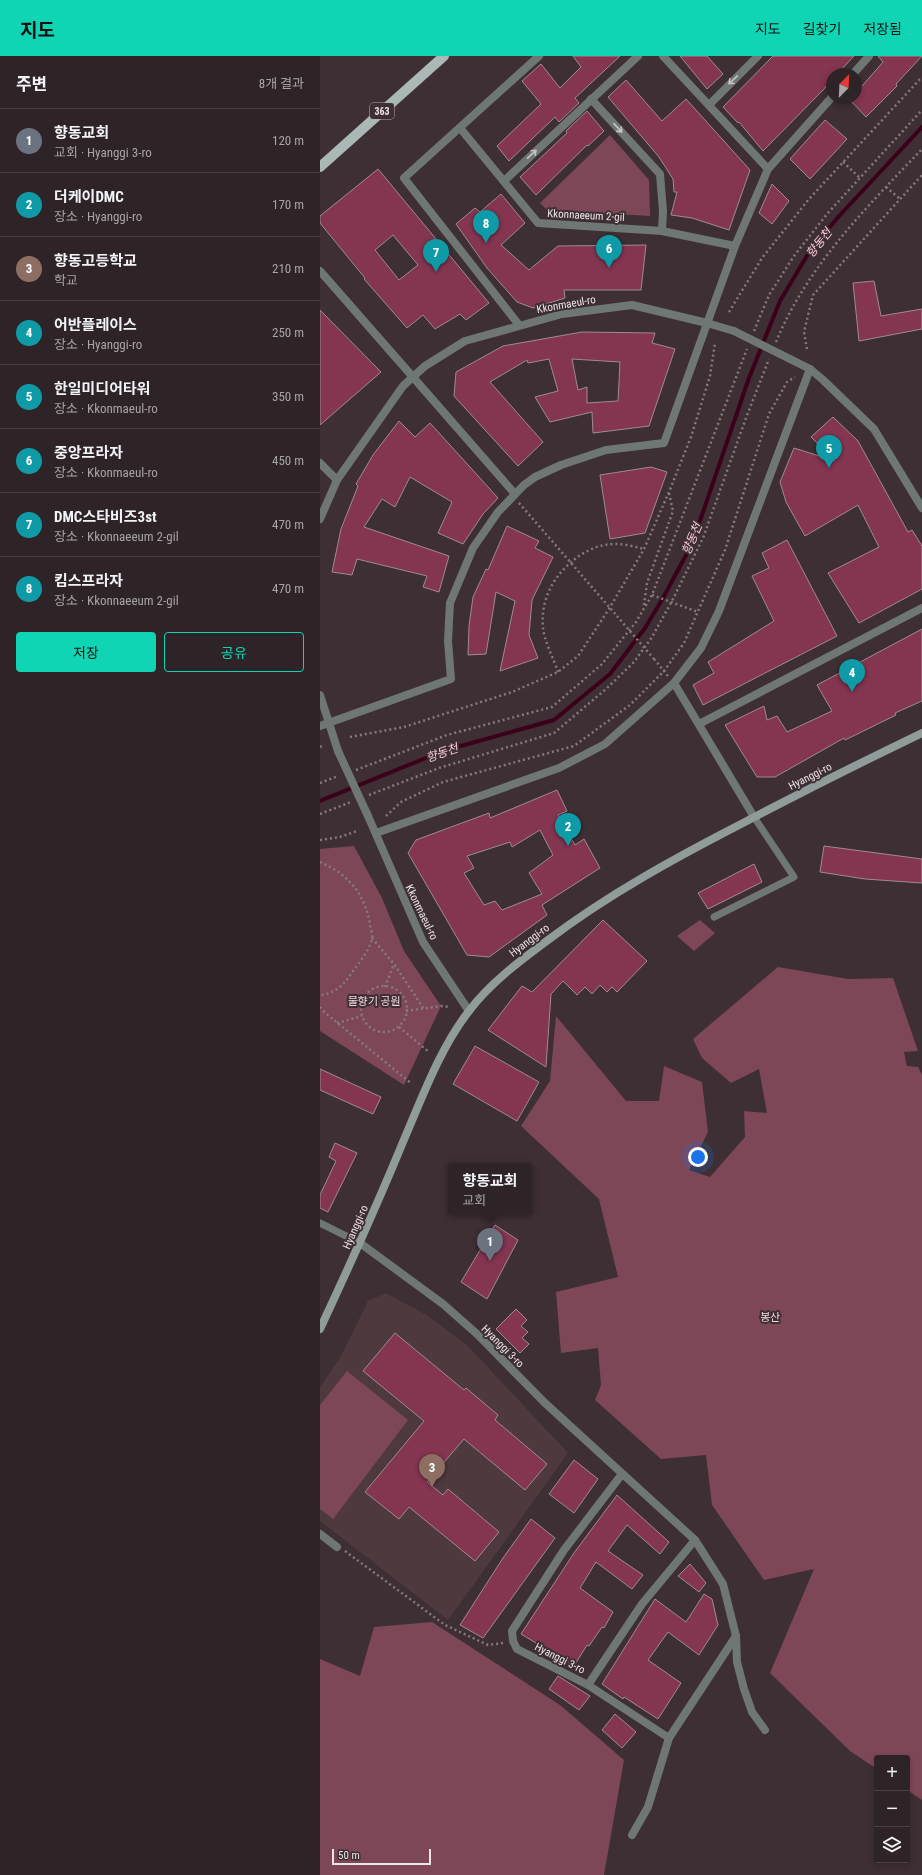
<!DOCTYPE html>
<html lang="ko">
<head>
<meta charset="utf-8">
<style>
  :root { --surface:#2e2326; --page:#362b2e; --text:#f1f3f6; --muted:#a7a4a7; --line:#494043; --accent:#0fd5b4 }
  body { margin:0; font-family:"Roboto Condensed","Noto Sans KR",sans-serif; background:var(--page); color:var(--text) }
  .controls { position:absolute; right:12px; bottom:12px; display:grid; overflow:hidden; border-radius:4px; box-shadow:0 2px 6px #0003 }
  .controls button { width:36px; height:36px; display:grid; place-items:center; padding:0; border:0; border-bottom:1px solid var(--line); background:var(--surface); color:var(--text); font:20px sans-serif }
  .compass { position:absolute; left:506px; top:12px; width:36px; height:36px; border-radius:50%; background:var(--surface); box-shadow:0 2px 6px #0003; rotate:24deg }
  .scale { position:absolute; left:12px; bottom:10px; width:99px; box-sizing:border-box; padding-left:4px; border:2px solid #ede4e6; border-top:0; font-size:11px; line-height:14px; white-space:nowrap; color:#ede4e6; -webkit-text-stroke:3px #3d2f33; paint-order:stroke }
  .you { position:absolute; left:378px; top:1101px; width:14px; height:14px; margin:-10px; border:3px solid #fff; border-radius:50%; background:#1a73e8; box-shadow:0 0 0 6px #1a73e833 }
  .badge { display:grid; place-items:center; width:26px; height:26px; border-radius:50%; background:var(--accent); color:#fff; font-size:13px; font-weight:700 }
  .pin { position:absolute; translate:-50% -33px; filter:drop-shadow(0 1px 2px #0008) }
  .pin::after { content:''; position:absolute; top:21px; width:14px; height:12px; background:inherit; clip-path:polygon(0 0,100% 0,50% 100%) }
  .popup { position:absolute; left:128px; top:1107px; width:84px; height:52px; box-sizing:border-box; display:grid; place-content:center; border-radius:4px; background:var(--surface); filter:drop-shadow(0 1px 3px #0005); font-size:13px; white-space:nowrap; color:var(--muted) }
  .popup b { font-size:15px; color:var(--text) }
  .popup::after { content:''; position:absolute; left:50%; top:100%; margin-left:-8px; border:8px solid transparent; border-top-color:var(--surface) }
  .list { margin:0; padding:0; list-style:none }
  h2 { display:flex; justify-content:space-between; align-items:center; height:52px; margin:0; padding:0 16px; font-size:17px }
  h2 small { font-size:13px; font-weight:400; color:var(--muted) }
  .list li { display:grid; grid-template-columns:26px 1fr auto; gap:12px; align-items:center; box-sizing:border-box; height:64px; padding:0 16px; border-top:1px solid var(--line) }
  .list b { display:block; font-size:15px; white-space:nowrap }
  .list p { margin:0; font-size:13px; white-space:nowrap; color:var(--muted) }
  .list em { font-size:13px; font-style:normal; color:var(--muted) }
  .actions { display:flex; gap:8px; padding:12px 16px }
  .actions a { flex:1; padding:9px 0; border:1px solid var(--accent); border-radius:4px; text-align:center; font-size:14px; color:var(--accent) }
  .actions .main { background:var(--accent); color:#111 }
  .icon { flex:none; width:22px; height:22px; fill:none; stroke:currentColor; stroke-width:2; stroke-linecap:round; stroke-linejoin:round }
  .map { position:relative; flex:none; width:602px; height:1819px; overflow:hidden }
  header { display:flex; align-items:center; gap:24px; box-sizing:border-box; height:56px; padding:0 20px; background:var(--accent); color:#111 }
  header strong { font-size:19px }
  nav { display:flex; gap:22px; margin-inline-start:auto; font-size:14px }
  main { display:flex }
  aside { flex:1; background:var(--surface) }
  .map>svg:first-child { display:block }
  .built { fill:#4e393f }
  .green { fill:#7d4757 }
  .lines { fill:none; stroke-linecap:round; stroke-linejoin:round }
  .stream { stroke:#3b011a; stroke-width:4 }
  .building { fill:#843550; stroke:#9d8c90; fill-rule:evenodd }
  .path { stroke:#867a7e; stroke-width:2.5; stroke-dasharray:2 3; stroke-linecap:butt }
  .service { stroke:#6f7775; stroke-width:7 }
  .minor { stroke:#6f7775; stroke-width:8 }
  .tertiary { stroke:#6f7775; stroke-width:8 }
  .secondary { stroke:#909c99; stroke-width:8 }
  .primary { stroke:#aab9b5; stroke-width:10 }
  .path-bridge { stroke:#867a7e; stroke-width:2.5; stroke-dasharray:2 3; stroke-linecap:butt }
  .tertiary-bridge { stroke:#6f7775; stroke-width:8 }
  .oneway { stroke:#c7c3c4 }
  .labels { text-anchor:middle; stroke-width:4; stroke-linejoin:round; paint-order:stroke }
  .shield { fill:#3d2f33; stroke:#b8aeb0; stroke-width:1 }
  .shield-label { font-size:10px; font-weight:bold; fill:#ede4e6 }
  .street-label { font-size:11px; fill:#ede4e6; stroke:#3d2f33 }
  .park-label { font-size:11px; fill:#f1d9df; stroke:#3d2f33 }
  .water-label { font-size:12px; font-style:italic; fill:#fac9d6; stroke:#3d2f33 }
</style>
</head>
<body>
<header>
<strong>지도</strong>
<nav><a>지도</a><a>길찾기</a><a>저장됨</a></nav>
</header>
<main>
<aside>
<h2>주변<small>8개 결과</small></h2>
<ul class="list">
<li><span class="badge" style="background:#6b7280">1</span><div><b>향동교회</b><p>교회 · Hyanggi 3-ro</p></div><em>120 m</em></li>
<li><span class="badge" style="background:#0f9aa8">2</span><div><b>더케이DMC</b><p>장소 · Hyanggi-ro</p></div><em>170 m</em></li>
<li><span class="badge" style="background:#8d6e63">3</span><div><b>향동고등학교</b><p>학교</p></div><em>210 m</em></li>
<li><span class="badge" style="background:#0f9aa8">4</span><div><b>어반플레이스</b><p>장소 · Hyanggi-ro</p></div><em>250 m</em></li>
<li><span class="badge" style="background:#0f9aa8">5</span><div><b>한일미디어타워</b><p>장소 · Kkonmaeul-ro</p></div><em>350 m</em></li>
<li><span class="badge" style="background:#0f9aa8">6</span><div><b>중앙프라자</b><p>장소 · Kkonmaeul-ro</p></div><em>450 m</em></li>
<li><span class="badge" style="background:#0f9aa8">7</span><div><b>DMC스타비즈3st</b><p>장소 · Kkonnaeeum 2-gil</p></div><em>470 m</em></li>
<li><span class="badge" style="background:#0f9aa8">8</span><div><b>킴스프라자</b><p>장소 · Kkonnaeeum 2-gil</p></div><em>470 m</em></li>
</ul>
<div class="actions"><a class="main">저장</a><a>공유</a></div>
</aside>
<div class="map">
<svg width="602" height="1819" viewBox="0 0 602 1819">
  <rect width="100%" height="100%" fill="#3d2f33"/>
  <path class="built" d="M66,1237L108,1260L147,1289L248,1397L128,1564L0,1465V1331L20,1302L48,1245Z"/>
  <g class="green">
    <path d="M290,79L329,124L330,160L227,154L220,147Z"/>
    <path d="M34,790L62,842L84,895L121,950L84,1029L0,975V793Z"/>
    <path d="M380,864L395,877L374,895L357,880Z"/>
    <path d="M458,911L528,923L573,922L598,995L584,996L587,1010L598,1011L602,1019V1744L587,1734V1702H557V1713L530,1695L450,1617L494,1513L444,1524L392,1449L386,1399L341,1403L275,1344L281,1329L278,1292L241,1297L236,1236L298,1221L279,1143L201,1070L230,1025L236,960L306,1045H339L344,1010L382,1026L388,1076L369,1114L390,1121L425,1081L424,1055L447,1057L439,1013L411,1027L382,1002L373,983Z"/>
    <path d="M27,1315L88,1364L13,1463L0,1453V1349Z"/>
    <path d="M112,1566L240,1649L304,1704L284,1819H0V1603L40,1620L54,1571Z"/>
  </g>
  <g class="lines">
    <path class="stream" d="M0,745L123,695L234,664L290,618L325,572L343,542L372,488L429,322L460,245L491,193L520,159L602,71"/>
  </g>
  <g class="building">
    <path d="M253,0H300L255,42L259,47L239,66L235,61L189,105L177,90L221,48L202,25L221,8L240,32L261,11Z"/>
    <path d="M360,0H387L403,18L387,33Z"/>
    <path d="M453,0H534L521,14L517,18H512V23L504,33L443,95L419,66L418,67L403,51Z"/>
    <path d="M558,0H602L576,28L577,30L546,61L530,44L536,42V37L563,6Z"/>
    <path d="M306,24L342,65L366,43L430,114L409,174L372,162L351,159L357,136H354L353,123L339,101L288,41Z"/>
    <path d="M267,55L284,75L268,90L267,89L216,139L200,121L247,77L246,75Z"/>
    <path d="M505,64L527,83L490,123L470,103Z"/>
    <path d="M58,113L169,247L146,264L140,258L115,273L103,259L87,272L44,223L45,222L0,167V160ZM73,179L98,209L79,224L55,194Z"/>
    <path d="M452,128L469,145L452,168L439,157Z"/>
    <path d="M181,138L205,167L181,189L209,214L238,190L326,189L321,234H244L245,242L213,252L197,246L167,212L136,168L155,152L160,156Z"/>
    <path d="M554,225L561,260L602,253V273L539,285L533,227Z"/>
    <path d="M0,254L61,316L0,369Z"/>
    <path d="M262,276L335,277L332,287L355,293L329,370L273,377L272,356L230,366L215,341L238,335L229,303L208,307L207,304L170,326L223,386L198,410L134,340L136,316L183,290ZM252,303L300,306L298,345L267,347V331L258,334Z"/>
    <path d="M513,361L538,385L588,476L592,474L602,490V533L539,567L508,517L559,491L538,449L485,480L466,446L460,426L474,392L515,405L491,381Z"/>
    <path d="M79,365L95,381L110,367L178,442L163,458L143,488L118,477L132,446L90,421L75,451L62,443L44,471L129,500L119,536L103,531L107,520L37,503L32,519L12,516L21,473L38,430L36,428L53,399Z"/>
    <path d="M331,411L347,416L325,477L290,483L280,419Z"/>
    <path d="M187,470L219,485L215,492L233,501L212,544L209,579L218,602L180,615L195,545L176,536L166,598L148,599L149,570L153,541L166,513L168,514Z"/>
    <path d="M467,484L517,580L383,649L373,629L394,617L388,606L454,565L432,520L449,512L442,497Z"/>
    <path d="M602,573V645L575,657L576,659L525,684L524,682L455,721H437L405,669L444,650L447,664L457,660L467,676L512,655L497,629Z"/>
    <path d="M237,734L247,755L238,759L255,789L264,783L280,812L222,849L227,859L169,901L147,899L88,797L96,784L169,757L170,762ZM220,774L233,799L209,817L222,838L182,854L175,845L164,849L144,817L154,812L147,800L190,786L192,791Z"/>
    <path d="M504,790L602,803V827L545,823L500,816Z"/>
    <path d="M434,808L442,826L388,853L378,837Z"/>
    <path d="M283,864L327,905L297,936L292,931L287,936L280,929L272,938L265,931L257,939L243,925L231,938L226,1011L168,974L202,930L212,936Z"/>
    <path d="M155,990L219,1026L197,1065L133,1028Z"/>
    <path d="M0,1013L61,1041L53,1058L0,1034Z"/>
    <path d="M15,1087L37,1097L8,1156L0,1152V1139L16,1105L9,1101Z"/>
    <path d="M175,1169L198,1184L167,1243L141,1226Z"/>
    <path d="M196,1253L207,1264L201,1270L208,1276L202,1282L209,1288L200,1297L176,1273Z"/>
    <path d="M75,1277L144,1334L146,1332L178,1359L175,1364L227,1408L205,1434L144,1383L107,1426L123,1439L128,1433L179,1476L155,1505L89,1451L79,1463L45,1436L104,1365L43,1315Z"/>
    <path d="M254,1404L278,1423L254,1457L229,1438Z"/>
    <path d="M297,1439L349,1486L340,1498L307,1469L288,1495L323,1519L312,1533L276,1506L260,1532L293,1556L284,1572L282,1571L269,1590L267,1589L254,1610L201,1578L254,1497Z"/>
    <path d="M211,1463L235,1482L163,1582L140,1569L183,1502Z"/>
    <path d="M370,1508L386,1527L379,1536L358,1520Z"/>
    <path d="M384,1538L392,1543L398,1569L379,1599L348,1576L328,1604L361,1627L338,1663L304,1641L303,1643L282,1628L335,1543L366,1566Z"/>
    <path d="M238,1620L270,1640L259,1654L229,1633Z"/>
    <path d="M295,1658L316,1676L302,1692L282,1674Z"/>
  </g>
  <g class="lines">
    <g class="path">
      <path d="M523,106L540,122"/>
      <path d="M566,131L580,143"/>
      <path d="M409,256L442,202L489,143L602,21"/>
      <path d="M434,275L449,239L474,200L507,158L602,54"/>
      <path d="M456,286C487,210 547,151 602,93"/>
      <path d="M487,293L484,276L493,239L602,119"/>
      <path d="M199,447L297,560"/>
      <path d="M332,539L378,556"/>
      <path d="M324,549L327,527L353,455L349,437"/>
      <path d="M334,603L348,620"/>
      <path d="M238,616C234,604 224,584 223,572C220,541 236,515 262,498C269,494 277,490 285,489C298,486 312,490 324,493"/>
      <path d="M30,681L84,671L192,636L238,616L258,600L289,553L324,493L349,436L371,381L390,320L395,287"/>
      <path d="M0,691L2,690"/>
      <path d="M36,714L127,679L232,651L282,608L316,566L332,539L427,293"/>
      <path d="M0,727L18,720"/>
      <path d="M49,739L119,712L234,677L286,633L314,606L332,581L352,545L383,482L426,362L449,303"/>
      <path d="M0,758L31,746"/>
      <path d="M66,760L81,746L123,726L254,690L310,649L344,615L364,587L405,494L449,358L467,326L475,321"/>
      <path d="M0,784L20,781L37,775"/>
      <path d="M0,806C28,818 45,838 50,868C50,872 53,879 52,883C49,894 40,906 33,915C25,928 15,938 0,939"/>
      <path d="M52,882L74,908L104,953"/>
      <circle cx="64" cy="953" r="23"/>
      <path d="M65,931L74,908"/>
      <path d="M0,951L3,955L92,1028"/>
      <path d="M86,955L121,950L129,951"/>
      <path d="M17,967L42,960"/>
      <path d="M79,971L109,996"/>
      <path d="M25,1495L125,1569L168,1589L183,1587"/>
    </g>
    <g class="service">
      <path d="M394,861L474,821L434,761"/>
      <path d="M0,1167L40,1187"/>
    </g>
    <g class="minor">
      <path d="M343,0L448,113"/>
      <path d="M533,18L549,0"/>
      <path d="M271,43L340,118L343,155L342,175"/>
      <path d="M389,49L438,0"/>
      <path d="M140,72L218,167L342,175L415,190"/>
      <path d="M184,125L318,0"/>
      <path d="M199,269L84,122L219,0"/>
      <path d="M92,320L195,438"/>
      <path d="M0,407L17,424"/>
      <path d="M354,627L434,761"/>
      <path d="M379,668L602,552"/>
      <path d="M0,670L131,623L128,585L130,547L153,492L178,456L204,429L215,421L241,409L286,394L344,387L415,190L448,113L512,41"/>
      <path d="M56,777L239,712L285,688L354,627L381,592L399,555L490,313"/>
      <path d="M40,1187L123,1248L157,1278L225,1347L375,1484L403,1528L416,1580L417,1606L424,1633L432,1656L445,1674"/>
      <path d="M302,1418L244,1494L192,1575L193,1585L197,1593L268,1629L349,1682L416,1580"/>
      <path d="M0,1478L17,1491"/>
      <path d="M268,1629L322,1548L375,1484"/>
      <path d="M312,1779L328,1751L349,1682"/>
    </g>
    <g class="tertiary">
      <path d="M0,215L92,320"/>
      <path d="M470,303L490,313L502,323L554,373L602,452"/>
      <path d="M0,463L17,424L83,330L105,310L145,285L242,258L312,249L387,267L414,275"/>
      <path d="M0,639L18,695"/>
      <path d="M48,760L103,886L149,955"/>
    </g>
    <path class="secondary" d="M0,1273C29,1211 57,1149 83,1086C102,1042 120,992 149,955C170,927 201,904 228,884C289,838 355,802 423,767C482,736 542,706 602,677"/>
    <path class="primary" d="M0,111L124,0"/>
    <path class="path-bridge" d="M297,560L334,603"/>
    <g class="tertiary-bridge">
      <path d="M414,275L470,303"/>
      <path d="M18,695L48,760"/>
    </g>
  </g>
  <defs><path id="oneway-shaft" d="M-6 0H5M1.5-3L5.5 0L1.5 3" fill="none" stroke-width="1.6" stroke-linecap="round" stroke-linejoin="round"/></defs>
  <g class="oneway">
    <use href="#oneway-shaft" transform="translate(413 24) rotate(136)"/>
    <use href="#oneway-shaft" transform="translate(298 72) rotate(47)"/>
    <use href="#oneway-shaft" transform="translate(212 98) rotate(-43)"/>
  </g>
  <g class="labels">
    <rect class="shield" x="50" y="47" width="24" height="16" rx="3"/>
    <g class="shield-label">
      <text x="62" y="59">363</text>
    </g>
    <g class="street-label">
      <text transform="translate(266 159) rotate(3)" y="4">Kkonnaeeum 2-gil</text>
      <text transform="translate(246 248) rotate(-10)" y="4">Kkonmaeul-ro</text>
      <text transform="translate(490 720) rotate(-27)" y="4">Hyanggi-ro</text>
      <text transform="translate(102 856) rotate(64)" y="4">Kkonmaeul-ro</text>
      <text transform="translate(209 884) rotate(-37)" y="4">Hyanggi-ro</text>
      <text transform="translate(35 1171) rotate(-66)" y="4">Hyanggi-ro</text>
      <text transform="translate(183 1290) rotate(45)" y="4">Hyanggi 3-ro</text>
      <text transform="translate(240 1602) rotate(27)" y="4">Hyanggi 3-ro</text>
    </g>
    <g class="park-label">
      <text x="54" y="949">물향기 공원</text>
      <text x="450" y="1265">봉산</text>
    </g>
    <g class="water-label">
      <text transform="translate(499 187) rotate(-51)" y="4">향동천</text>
      <text transform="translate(372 483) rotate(-67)" y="4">향동천</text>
      <text transform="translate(122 697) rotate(-19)" y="4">향동천</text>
    </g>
  </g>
</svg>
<div class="controls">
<button>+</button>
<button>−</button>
<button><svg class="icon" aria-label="layers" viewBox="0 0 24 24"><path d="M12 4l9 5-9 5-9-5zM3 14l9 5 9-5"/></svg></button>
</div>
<svg class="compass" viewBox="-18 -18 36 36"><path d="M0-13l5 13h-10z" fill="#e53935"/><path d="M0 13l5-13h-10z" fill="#a7a4a7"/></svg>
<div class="scale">50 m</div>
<div class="you"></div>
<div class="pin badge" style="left:170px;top:1205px;background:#6b7280">1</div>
<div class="popup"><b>향동교회</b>교회</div>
<div class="pin badge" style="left:248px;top:790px;background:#0f9aa8">2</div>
<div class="pin badge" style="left:112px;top:1431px;background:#8d6e63">3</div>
<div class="pin badge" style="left:532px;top:636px;background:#0f9aa8">4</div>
<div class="pin badge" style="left:509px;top:412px;background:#0f9aa8">5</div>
<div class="pin badge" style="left:289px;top:212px;background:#0f9aa8">6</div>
<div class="pin badge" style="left:116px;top:216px;background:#0f9aa8">7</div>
<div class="pin badge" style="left:166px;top:187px;background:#0f9aa8">8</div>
</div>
</main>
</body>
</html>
